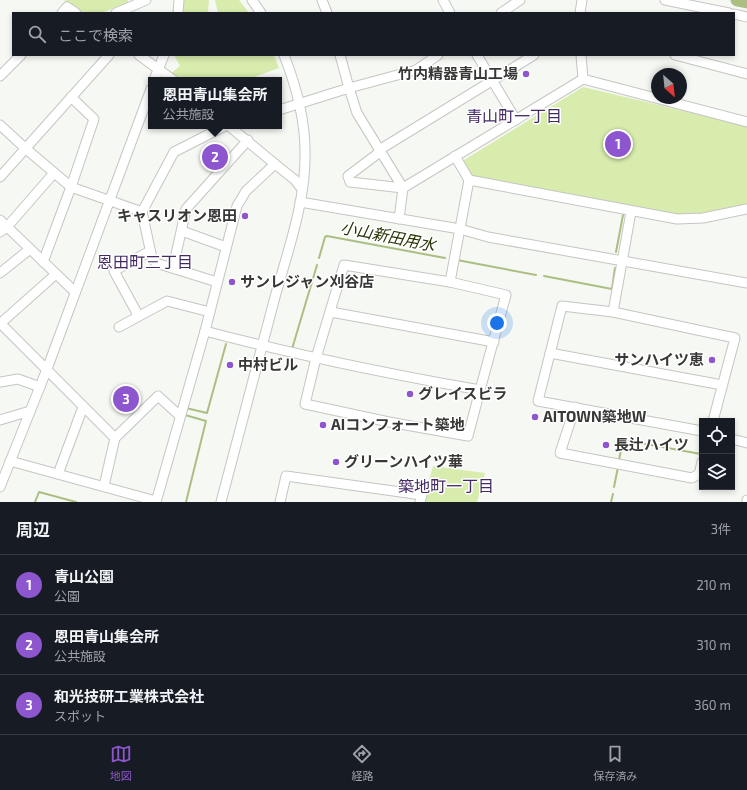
<!DOCTYPE html>
<html lang="ja">
<head>
<meta charset="utf-8">
<style>
  :root { --surface:#171b24; --page:#20242c; --text:#f1f3f6; --muted:#9ea1a6; --line:#363941; --accent:#8e56ce }
  body { margin:0; font-family:"Exo 2","Noto Sans JP",sans-serif; background:var(--page); color:var(--text) }
  .controls { position:absolute; right:12px; bottom:12px; display:grid; overflow:hidden; border-radius:0px; box-shadow:0 2px 6px #0003 }
  .controls button { width:36px; height:36px; display:grid; place-items:center; padding:0; border:0; border-bottom:1px solid var(--line); background:var(--surface); color:var(--text); font:20px sans-serif }
  .compass { position:absolute; left:651px; top:68px; width:36px; height:36px; border-radius:50%; background:var(--surface); box-shadow:0 2px 6px #0003; rotate:153deg }
  .you { position:absolute; left:497px; top:323px; width:14px; height:14px; margin:-10px; border:3px solid #fff; border-radius:50%; background:#1a73e8; box-shadow:0 0 0 6px #1a73e833 }
  .badge { display:grid; place-items:center; width:26px; height:26px; border-radius:50%; background:var(--accent); color:#fff; font-size:13px; font-weight:700 }
  .pin { position:absolute; translate:-50% -50%; border:2px solid #fff; box-shadow:0 1px 4px #0006 }
  .popup { position:absolute; left:148px; top:77px; width:134px; height:52px; box-sizing:border-box; display:grid; place-content:center; border-radius:0px; background:var(--surface); filter:drop-shadow(0 1px 3px #0005); font-size:13px; white-space:nowrap; color:var(--muted) }
  .popup b { font-size:15px; color:var(--text) }
  .popup::after { content:''; position:absolute; left:50%; top:100%; margin-left:-8px; border:8px solid transparent; border-top-color:var(--surface) }
  .list { margin:0; padding:0; list-style:none }
  h2 { display:flex; justify-content:space-between; align-items:center; height:52px; margin:0; padding:0 16px; font-size:17px }
  h2 small { font-size:13px; font-weight:400; color:var(--muted) }
  .list li { display:grid; grid-template-columns:26px 1fr auto; gap:12px; align-items:center; box-sizing:border-box; height:60px; padding:0 16px; border-top:1px solid var(--line) }
  .list b { display:block; font-size:15px; white-space:nowrap }
  .list p { margin:0; font-size:13px; white-space:nowrap; color:var(--muted) }
  .list em { font-size:13px; font-style:normal; color:var(--muted) }
  .icon { flex:none; width:22px; height:22px; fill:none; stroke:currentColor; stroke-width:2; stroke-linecap:round; stroke-linejoin:round }
  .map { position:relative; flex:none; width:747px; height:502px; overflow:hidden }
  .search { position:absolute; background:var(--surface); box-shadow:0 2px 6px #0003; left:12px; right:12px; top:12px; height:44px; display:flex; align-items:center; gap:10px; box-sizing:border-box; padding:0 14px; border-radius:0px; color:var(--muted); font-size:15px }
  .sheet { height:232px; background:var(--surface) }
  nav { display:flex; justify-content:space-around; align-items:center; box-sizing:border-box; height:56px; border-top:1px solid var(--line); background:var(--surface); font-size:11px; color:var(--muted) }
  nav a { display:grid; justify-items:center; gap:2px }
  nav .on { color:var(--accent) }
  .map>svg:first-child { display:block }
  .green { fill:#d8ecad }
  .lines { fill:none; stroke-linecap:round; stroke-linejoin:round }
  .stream { stroke:#acbf82; stroke-width:2 }
  .river { stroke:#acbf82; stroke-width:13 }
  .minor-casing { stroke:#c5c6c2; stroke-width:11 }
  .minor { stroke:#fff; stroke-width:9 }
  .poi-dot { fill:#8e56ce; stroke:#fff; stroke-width:1.5 }
  .labels { text-anchor:middle; stroke-width:3; stroke-linejoin:round; paint-order:stroke }
  .poi-label { font-size:15px; font-weight:bold; fill:#383837; stroke:#fff; text-anchor:start }
  .neighbourhood-label { font-size:16px; fill:#442a64; stroke:#fff }
  .water-label { font-size:16px; font-style:italic; fill:#2a3506; stroke:#fff }
</style>
</head>
<body>
<div class="map">
<svg width="747" height="502" viewBox="0 0 747 502">
  <rect width="100%" height="100%" fill="#f6f8f4"/>
  <g class="green">
    <path d="M64,0H128V2L102,13H83Z"/>
    <path d="M181,0H209L208,13H181Z"/>
    <path d="M215,0H239L249,13H218Z"/>
    <path d="M174,55H274L279,68L246,80H177L170,74L180,66Z"/>
    <path d="M583,87L747,126V206L704,215H670L470,178L462,164L464,160Z"/>
    <path d="M433,466L485,473L477,502H423Z"/>
  </g>
  <g class="lines">
    <g class="stream">
      <path d="M616,252L623,215"/>
      <path d="M319,258L325,237L327,236L445,258"/>
      <path d="M457,260L536,275"/>
      <path d="M544,276L612,289L615,268"/>
      <path d="M292,349L317,265"/>
      <path d="M186,408L207,413L226,344"/>
      <path d="M185,415L206,421L186,502"/>
      <path d="M619,460L623,440L701,454L702,452"/>
      <path d="M614,487L618,467"/>
      <path d="M35,502L39,492L76,502"/>
      <path d="M611,502L613,494"/>
    </g>
    <path class="river" d="M737,0L747,2"/>
    <g class="minor-casing">
      <g id="minor">
        <path d="M252,0L261,13"/>
        <path d="M322,0L327,13"/>
        <path d="M443,0L450,13"/>
        <path d="M665,0L729,13"/>
        <path d="M62,13L67,7L76,13"/>
        <path d="M116,13L146,0"/>
        <path d="M178,13L179,0"/>
        <path d="M501,13L520,0"/>
        <path d="M580,13L582,0"/>
        <path d="M734,14L747,17"/>
        <path d="M139,55L173,80"/>
        <path d="M340,55L349,88L416,70L438,55"/>
        <path d="M477,55L516,120"/>
        <path d="M581,55L583,79"/>
        <path d="M675,55L747,74"/>
        <path d="M0,76L21,55"/>
        <path d="M154,80L164,55"/>
        <path d="M279,110L349,88L357,113L403,188L399,219"/>
        <path d="M0,125L25,148L71,187L142,212"/>
        <path d="M229,126L275,164"/>
        <path d="M379,150L534,55"/>
        <path d="M380,152L348,176L350,182L403,188L583,79L747,122"/>
        <path d="M455,156L469,180"/>
        <path d="M0,177L109,55"/>
        <path d="M300,202L460,229L488,237L747,283"/>
        <path d="M0,220L75,292"/>
        <path d="M182,231L226,247"/>
        <path d="M0,232L7,227L54,173"/>
        <path d="M43,262L71,187L94,119L71,97"/>
        <path d="M173,268L186,209L248,140"/>
        <path d="M0,273L30,249"/>
        <path d="M217,282L156,263L152,258L142,212L174,152L225,126"/>
        <path d="M450,282L469,180L677,219L703,218L747,209"/>
        <path d="M331,312L494,342"/>
        <path d="M613,312L631,212"/>
        <path d="M138,315L114,271L150,251"/>
        <path d="M0,323L115,438"/>
        <path d="M1,323L56,274"/>
        <path d="M119,327L167,301L210,312"/>
        <path d="M205,331C296,355 388,374 480,390L468,436L389,422L305,404L316,358L344,265L450,282L506,295L480,390"/>
        <path d="M550,353L722,385"/>
        <path d="M0,382L18,379L40,387"/>
        <path d="M575,407L560,453L692,478L699,474L702,462"/>
        <path d="M0,420L30,411"/>
        <path d="M702,431L538,401L562,306L613,312L735,338L713,421"/>
        <path d="M732,439L747,443"/>
        <path d="M10,461L156,501"/>
        <path d="M58,474L83,407"/>
        <path d="M104,486L115,438L158,396L180,416"/>
        <path d="M0,487L47,369L151,89"/>
        <path d="M156,502L205,331L237,206L246,191L275,164L295,180L302,189"/>
        <path d="M221,502C239,434 257,365 275,297C287,254 305,203 305,158C306,123 297,88 284,55"/>
        <path d="M280,502L286,476L422,495L420,502"/>
        <path d="M747,502V500"/>
      </g>
    </g>
    <use href="#minor" class="minor"/>
  </g>
  <g class="poi-dot">
    <circle cx="526" cy="74" r="4"/>
    <circle cx="245" cy="216" r="4"/>
    <circle cx="232" cy="282" r="4"/>
    <circle cx="712" cy="360" r="4"/>
    <circle cx="230" cy="365" r="4"/>
    <circle cx="410" cy="394" r="4"/>
    <circle cx="535" cy="417" r="4"/>
    <circle cx="323" cy="425" r="4"/>
    <circle cx="606" cy="445" r="4"/>
    <circle cx="336" cy="462" r="4"/>
  </g>
  <g class="labels">
    <g class="poi-label">
      <text x="518" y="79" text-anchor="end">竹内精器青山工場</text>
      <text x="237" y="221" text-anchor="end">キャスリオン恩田</text>
      <text x="240" y="287">サンレジャン刈谷店</text>
      <text x="704" y="365" text-anchor="end">サンハイツ恵</text>
      <text x="238" y="370">中村ビル</text>
      <text x="418" y="399">グレイスビラ</text>
      <text x="543" y="422">AITOWN築地W</text>
      <text x="331" y="430">AIコンフォート築地</text>
      <text x="614" y="450">長辻ハイツ</text>
      <text x="344" y="467">グリーンハイツ華</text>
    </g>
    <g class="neighbourhood-label">
      <text x="514" y="122">青山町一丁目</text>
      <text x="145" y="268">恩田町三丁目</text>
      <text x="446" y="492">築地町一丁目</text>
    </g>
    <g class="water-label">
      <text transform="translate(388 236) rotate(11)" y="6">小山新田用水</text>
    </g>
  </g>
</svg>
<div class="controls">
<button><svg class="icon" aria-label="locate" viewBox="0 0 24 24"><circle cx="12" cy="12" r="6"/><path d="M12 2v4M12 18v4M2 12h4M18 12h4"/></svg></button>
<button><svg class="icon" aria-label="layers" viewBox="0 0 24 24"><path d="M12 4l9 5-9 5-9-5zM3 14l9 5 9-5"/></svg></button>
</div>
<svg class="compass" viewBox="-18 -18 36 36"><path d="M0-13l5 13h-10z" fill="#e53935"/><path d="M0 13l5-13h-10z" fill="#9ea1a6"/></svg>
<div class="you"></div>
<div class="pin badge" style="left:618px;top:144px">1</div>
<div class="pin badge" style="left:215px;top:157px">2</div>
<div class="popup"><b>恩田青山集会所</b>公共施設</div>
<div class="pin badge" style="left:126px;top:399px">3</div>
<div class="search"><svg class="icon" aria-label="search" viewBox="0 0 24 24"><circle cx="10" cy="10" r="6"/><path d="M15 15l6 6"/></svg>ここで検索</div>
</div>
<section class="sheet">
<h2>周辺<small>3件</small></h2>
<ul class="list">
<li><span class="badge">1</span><div><b>青山公園</b><p>公園</p></div><em>210 m</em></li>
<li><span class="badge">2</span><div><b>恩田青山集会所</b><p>公共施設</p></div><em>310 m</em></li>
<li><span class="badge">3</span><div><b>和光技研工業株式会社</b><p>スポット</p></div><em>360 m</em></li>
</ul>
</section>
<nav>
<a class="on"><svg class="icon" aria-label="map" viewBox="0 0 24 24"><path d="M3 6l6-2 6 2 6-2v14l-6 2-6-2-6 2zM9 4v14M15 6v14"/></svg>地図</a>
<a><svg class="icon" aria-label="directions" viewBox="0 0 24 24"><path d="M12 3l9 9-9 9-9-9zM9 14v-3h6M13 9l2 2-2 2"/></svg>経路</a>
<a><svg class="icon" aria-label="saved" viewBox="0 0 24 24"><path d="M7 4h10v16l-5-4-5 4z"/></svg>保存済み</a>
</nav>
</body>
</html>
